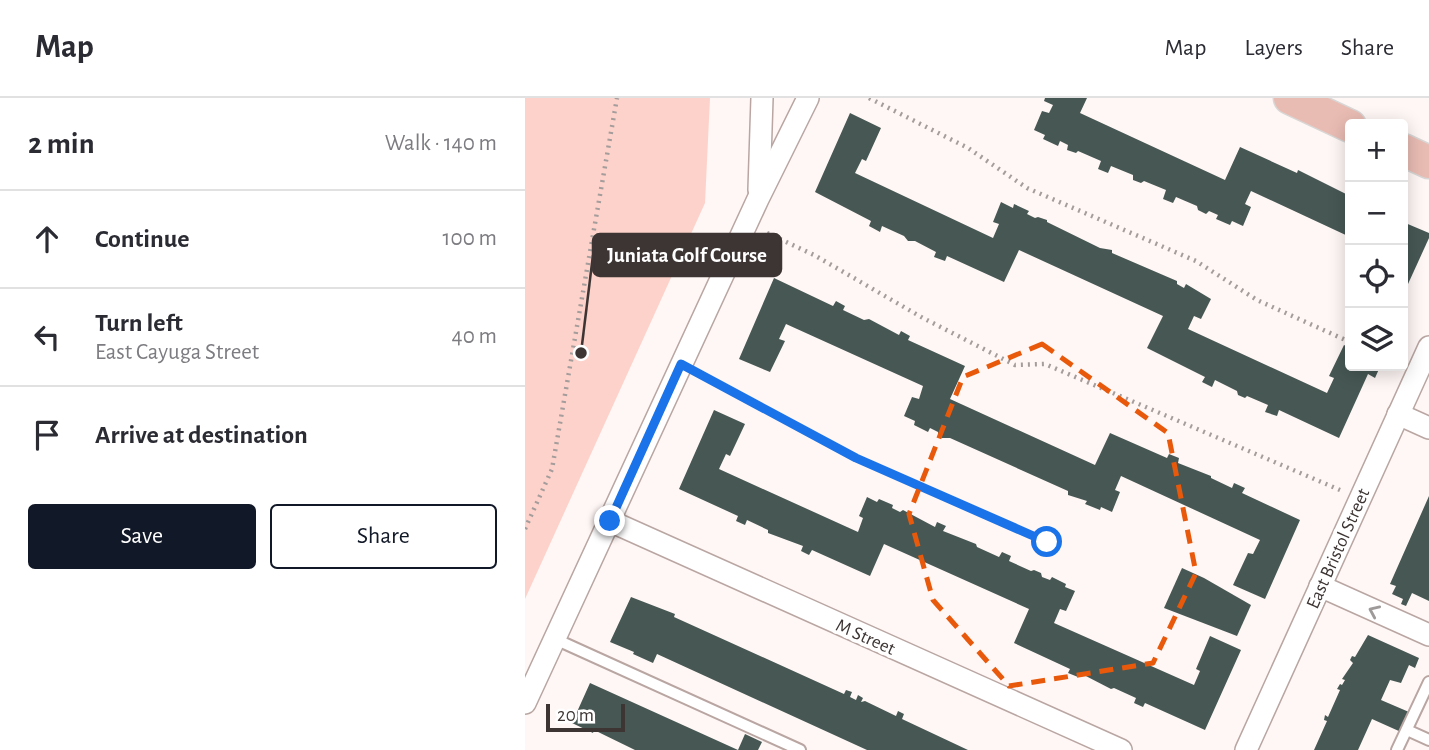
<!DOCTYPE html>
<html lang="en">
<head>
<meta charset="utf-8">
<style>
  :root { --surface:#fff; --page:#f2f2f3; --text:#2b2b33; --muted:#7c7c81; --line:#e1e1e2; --accent:#111827 }
  body { margin:0; font-family:"Alegreya Sans",sans-serif; background:var(--page); color:var(--text) }
  .controls { position:absolute; right:21px; top:21px; display:grid; overflow:hidden; border-radius:7px; box-shadow:0 4px 18px #0003 }
  .controls button { width:63px; height:63px; display:grid; place-items:center; padding:0; border:0; border-bottom:2px solid var(--line); background:var(--surface); color:var(--text); font:35px sans-serif }
  .scale { position:absolute; left:21px; bottom:18px; width:79px; box-sizing:border-box; padding-left:7px; border:4px solid #3d3534; border-top:0; font-size:19px; line-height:24px; white-space:nowrap; color:#3d3534; -webkit-text-stroke:5px #fff; paint-order:stroke }
  .stop { position:absolute; width:21px; height:21px; margin:-16px; border:5px solid #1a73e8; border-radius:50%; background:#fff }
  .stop.end { background:#1a73e8; border-color:#fff; box-shadow:0 2px 7px #0008 }
  .list { margin:0; padding:0; list-style:none }
  h2 { display:flex; justify-content:space-between; align-items:center; height:91px; margin:0; padding:0 28px; font-size:30px }
  h2 small { font-size:23px; font-weight:400; color:var(--muted) }
  .list li { display:grid; grid-template-columns:46px 1fr auto; gap:21px; align-items:center; box-sizing:border-box; height:98px; padding:0 28px; border-top:2px solid var(--line) }
  .list b { display:block; font-size:26px; white-space:nowrap }
  .list p { margin:0; font-size:23px; white-space:nowrap; color:var(--muted) }
  .list em { font-size:23px; font-style:normal; color:var(--muted) }
  .actions { display:flex; gap:14px; padding:21px 28px }
  .actions a { flex:1; padding:16px 0; border:2px solid var(--accent); border-radius:7px; text-align:center; font-size:24px; color:var(--accent) }
  .actions .main { background:var(--accent); color:#fff }
  .icon { flex:none; width:38px; height:38px; fill:none; stroke:currentColor; stroke-width:2; stroke-linecap:round; stroke-linejoin:round }
  .map { position:relative; flex:none; width:904px; height:652px; overflow:hidden }
  header { display:flex; align-items:center; gap:42px; box-sizing:border-box; height:98px; padding:0 35px; background:var(--surface); border-bottom:2px solid var(--line) }
  header strong { font-size:33px }
  nav { display:flex; gap:38px; margin-inline-start:auto; font-size:24px }
  main { display:flex }
  aside { flex:1; background:var(--surface) }
  .map>svg:first-child { display:block }
  .green { fill:#fdd2ca }
  .building { fill:#475854 }
  .lines { fill:none; stroke-linecap:round; stroke-linejoin:round }
  .lane-casing { stroke:#b9a6a2; stroke-width:14 }
  .street-casing { stroke:#b9a6a2; stroke-width:24 }
  .primary-casing { stroke:#d8d7d6; stroke-width:35 }
  .path { stroke:#a59d9c; stroke-width:4.5; stroke-dasharray:2 5; stroke-linecap:butt }
  .lane { stroke:#fff; stroke-width:10 }
  .street { stroke:#fff; stroke-width:21 }
  .primary { stroke:#e9bcb3; stroke-width:32 }
  .oneway { stroke:#9e9a9a }
  .route { stroke:#1a73e8; stroke-width:9 }
  .marked { fill:none; stroke:#e8590c; stroke-width:5; stroke-dasharray:14 9; stroke-linejoin:round }
  .labels { text-anchor:middle; stroke-width:7; stroke-linejoin:round; paint-order:stroke }
  .street-label { font-size:19px; fill:#3d3534; stroke:#fff }
  .leader { fill:none; stroke:#3d3534; stroke-width:2.5 }
  .callout-dot { fill:#3d3534; stroke:#fff; stroke-width:2.5 }
  .callout { fill:#3d3534; stroke:#3d3534; stroke-width:2.5 }
  .callout-label { font-size:21px; text-anchor:middle; font-weight:bold; fill:#fff }
</style>
</head>
<body>
<header>
<strong>Map</strong>
<nav><a>Map</a><a>Layers</a><a>Share</a></nav>
</header>
<main>
<aside>
<h2>2 min<small>Walk · 140 m</small></h2>
<ul class="list">
<li><svg class="icon" aria-label="ahead" viewBox="0 0 24 24"><path d="M12 20V5M6 11l6-6 6 6"/></svg><div><b>Continue</b></div><em>100 m</em></li>
<li><svg class="icon" aria-label="left" viewBox="0 0 24 24"><path d="M17 20v-9H6M10 6l-5 5 5 5"/></svg><div><b>Turn left</b><p>East Cayuga Street</p></div><em>40 m</em></li>
<li><svg class="icon" aria-label="arrive" viewBox="0 0 24 24"><path d="M6 21V4h12l-3 4 3 4H6"/></svg><div><b>Arrive at destination</b></div></li>
</ul>
<div class="actions"><a class="main">Save</a><a>Share</a></div>
</aside>
<div class="map">
<svg width="904" height="652" viewBox="0 0 904 652">
  <rect width="100%" height="100%" fill="#fff7f5"/>
  <path class="green" d="M0,0H185L180,105L0,501Z"/>
  <g class="building">
    <path d="M520,0H562L555,15L700,82L715,49L772,75L773,72L825,98V139L726,93L720,106L726,109L718,128L707,123L705,127L691,121L693,117L684,113L681,116L673,112L672,108L651,99L648,105L638,101L641,92L619,83L616,85L608,82V77L586,68L583,75L573,71L576,63L553,53L551,55L542,52L543,47L535,43L533,48L518,41L520,37L509,32L517,13L524,15L528,7L519,3Z"/>
    <path d="M325,15L356,30L341,63L337,61L330,75L468,140L474,126L468,124L476,104L488,110L489,106L504,113L502,116L510,120L513,119L522,122V124L575,150L587,152V155L652,183V186L659,190L661,186L686,201L676,221L669,218L663,231L802,295L809,280L804,278L819,247L825,250V268H847L854,271L850,280L843,276L814,340L754,312L752,318L740,314L743,307L722,298L720,300L713,297L712,293L690,282L687,289L677,284L680,279L622,250L638,218L494,152L479,184L422,158L420,163L409,159L411,154L390,143H383L379,138L357,128L355,134L344,128L346,123L290,94Z"/>
    <path d="M878,124L904,135V140L878,197Z"/>
    <path d="M249,180L308,208L311,203L320,208L318,212L339,222L344,221L374,237L376,233L385,238L383,242L440,268L425,301L570,367L585,335L642,360L644,356L654,360L653,365L686,378V380L707,390L709,385L720,390L717,395L775,422L740,501L708,487L723,455L728,456L735,442L596,378L590,392L595,394L587,414L576,409L575,412L560,406L562,403L543,397V393L425,340H417L413,338V334L405,330L403,334L389,327L390,323L379,318L387,299L394,301L398,288L261,226L254,241L260,243L245,274L214,261Z"/>
    <path d="M189,312L220,326L205,358L201,356L194,371L333,434L338,420L334,418L342,399L352,404L354,401L368,407L367,410L375,414L378,412L410,429L412,424L421,428L418,433L451,446L452,449L474,459L477,454L486,458L484,463L506,473L509,472L516,475L517,479L525,482L527,479L541,486L540,489L550,493L541,513L535,511L529,525L669,587L675,573L671,571L685,538L716,552L680,632L620,605L618,609L609,605L611,600L589,590L586,591L555,575L553,579L543,575L545,571L489,545L504,511L359,446L345,478L287,452L284,457L276,453L278,448L243,435V432L222,422L220,427L211,423L213,418L154,391Z"/>
    <path d="M904,398V503L887,495L881,508L876,506L878,501L867,496L871,488L865,486Z"/>
    <path d="M657,470L679,480L726,507L712,538L639,510Z"/>
    <path d="M106,499L150,516L149,519L319,596L321,592L327,594L325,599L331,602L333,597L338,600L336,604L340,603L371,618L373,613L379,616L377,621L443,652H342L132,556L128,565L108,556L109,554L85,544Z"/>
    <path d="M843,537L894,560L890,570L884,567L876,585L865,582L856,602L884,614L876,634L847,621L833,652H789L802,623L799,622L800,617L803,619L815,592L812,591L815,586L817,587L820,582L817,581L828,565L825,562L827,558L830,559Z"/>
    <path d="M65,585L213,652L220,636L237,644L233,652H110L69,632L68,635L47,625Z"/>
  </g>
  <g class="lines">
    <g class="lane-casing">
      <g id="lane">
        <path d="M30,541L275,652"/>
        <path d="M882,632L904,642"/>
        <path d="M872,652L904,584"/>
      </g>
    </g>
    <g class="street-casing">
      <g id="street">
        <path d="M234,92L237,0"/>
        <path d="M873,316L904,330"/>
        <path d="M85,423L596,652"/>
        <path d="M795,488L904,537"/>
        <path d="M0,605L233,101L283,0"/>
        <path d="M721,652L904,249"/>
      </g>
    </g>
    <g class="primary-casing">
      <g id="primary">
        <path d="M765,0L825,28"/>
        <path d="M878,52L904,64"/>
      </g>
    </g>
    <g class="path">
      <path d="M344,0L443,50L502,90L671,163L732,202L825,244"/>
      <path d="M242,135L289,157L398,220L490,267L520,266L815,392"/>
      <path d="M177,277L331,360L522,444"/>
      <path d="M0,431L27,371L92,0"/>
    </g>
    <use href="#lane" class="lane"/>
    <use href="#street" class="street"/>
    <use href="#primary" class="primary"/>
  </g>
  <defs><path id="oneway-chevron" d="M-2-3.5L2.5 0L-2 3.5" fill="none" stroke-width="1.6" stroke-linecap="round" stroke-linejoin="round" transform="scale(1.75)"/></defs>
  <use class="oneway" href="#oneway-chevron" transform="translate(849 513) rotate(-156)"/>
  <g class="lines">
    <path class="route" d="M85,423L156,266L331,360L522,444"/>
  </g>
  <path class="marked" d="M517,246L643,335L671,475L628,565L484,588L408,502L384,416L438,279Z"/>
  <g class="labels">
    <g class="street-label">
      <text transform="translate(812 450) rotate(-66)" y="7">East Bristol Street</text>
      <text transform="translate(341 538) rotate(24)" y="7">M Street</text>
    </g>
  </g>
  <path class="leader" d="M56 255L68 157"/>
  <circle class="callout-dot" cx="56" cy="255" r="7"/>
  <rect class="callout" x="68" y="136" width="188" height="42" rx="7"/>
  <g class="callout-label">
    <text x="162" y="164">Juniata Golf Course</text>
  </g>
</svg>
<div class="controls">
<button>+</button>
<button>−</button>
<button><svg class="icon" aria-label="locate" viewBox="0 0 24 24"><circle cx="12" cy="12" r="6"/><path d="M12 2v4M12 18v4M2 12h4M18 12h4"/></svg></button>
<button><svg class="icon" aria-label="layers" viewBox="0 0 24 24"><path d="M12 4l9 5-9 5-9-5zM3 14l9 5 9-5"/></svg></button>
</div>
<div class="scale">20 m</div>
<div class="stop" style="left:522px;top:444px"></div>
<div class="stop end" style="left:85px;top:423px"></div>
</div>
</main>
</body>
</html>
